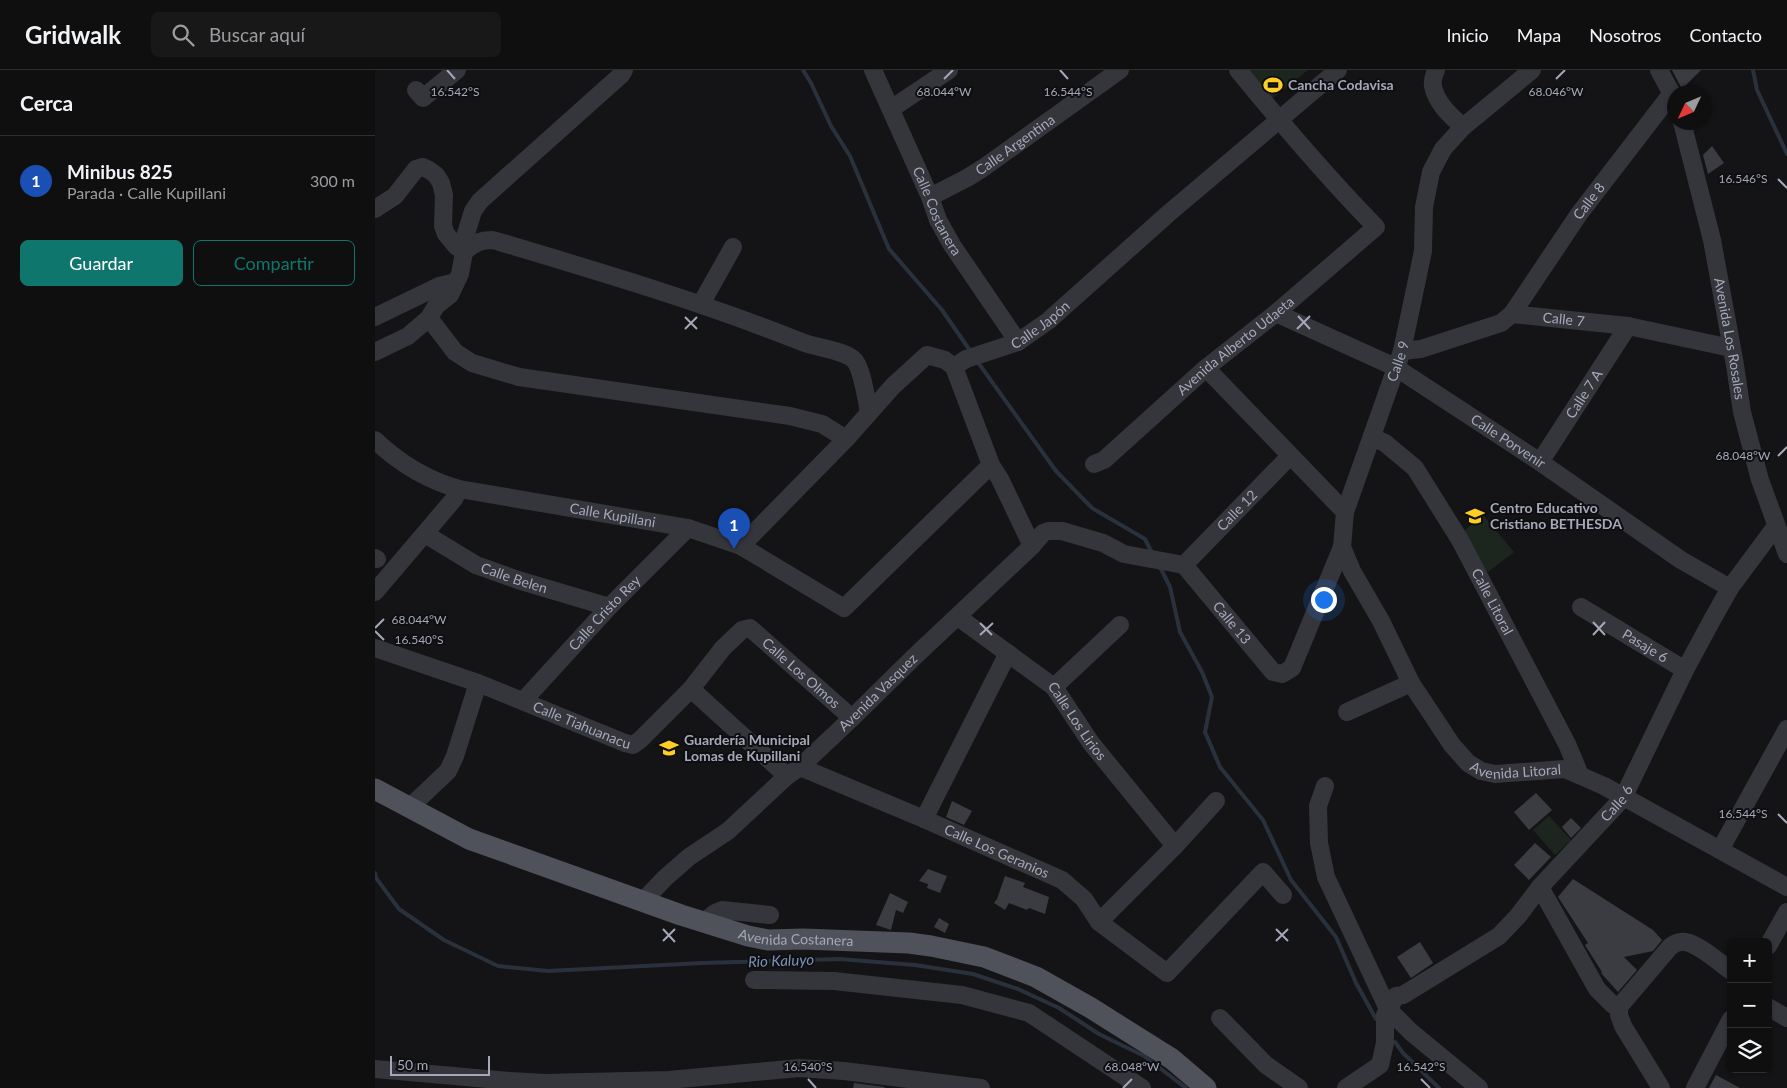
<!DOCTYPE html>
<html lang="es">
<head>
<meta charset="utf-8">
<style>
  :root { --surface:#0f0f10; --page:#181819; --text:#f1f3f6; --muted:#9b9c9f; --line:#2f2f30; --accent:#0f766e }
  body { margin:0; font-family:Lato,sans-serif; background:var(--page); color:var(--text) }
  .controls { position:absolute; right:15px; bottom:15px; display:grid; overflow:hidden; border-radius:8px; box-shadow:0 1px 4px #0004 }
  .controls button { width:45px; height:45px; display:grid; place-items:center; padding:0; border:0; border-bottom:1px solid var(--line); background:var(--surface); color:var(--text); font:25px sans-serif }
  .compass { position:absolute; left:1292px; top:15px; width:45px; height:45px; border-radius:50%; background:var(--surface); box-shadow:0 1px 4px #0004; rotate:226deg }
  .scale { position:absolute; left:15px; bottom:12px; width:100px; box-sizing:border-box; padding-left:5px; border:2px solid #a4a8b8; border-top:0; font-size:14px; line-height:18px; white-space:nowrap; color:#a4a8b8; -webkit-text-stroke:4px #0f0f11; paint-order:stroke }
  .you { position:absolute; left:948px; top:529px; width:18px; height:18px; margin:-12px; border:4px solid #fff; border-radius:50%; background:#1a73e8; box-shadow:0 0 0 8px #1a73e833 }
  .badge { display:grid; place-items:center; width:32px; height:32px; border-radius:50%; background:var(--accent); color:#fff; font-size:16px; font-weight:700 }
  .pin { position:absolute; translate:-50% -41px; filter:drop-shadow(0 1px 2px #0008) }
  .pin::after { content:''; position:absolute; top:26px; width:18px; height:15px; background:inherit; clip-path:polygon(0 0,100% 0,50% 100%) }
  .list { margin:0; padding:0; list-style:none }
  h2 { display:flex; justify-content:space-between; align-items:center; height:65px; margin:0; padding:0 20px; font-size:21px }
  h2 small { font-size:16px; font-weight:400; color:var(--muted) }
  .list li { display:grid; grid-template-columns:32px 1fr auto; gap:15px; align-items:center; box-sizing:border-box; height:90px; padding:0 20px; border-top:1px solid var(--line) }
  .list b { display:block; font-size:19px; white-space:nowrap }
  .list p { margin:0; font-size:16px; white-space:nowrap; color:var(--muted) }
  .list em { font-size:16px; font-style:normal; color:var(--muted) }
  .actions { display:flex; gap:10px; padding:15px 20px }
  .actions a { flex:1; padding:11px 0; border:1px solid var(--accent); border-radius:8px; text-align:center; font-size:18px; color:var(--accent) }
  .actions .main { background:var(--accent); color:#fff }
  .icon { flex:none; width:28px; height:28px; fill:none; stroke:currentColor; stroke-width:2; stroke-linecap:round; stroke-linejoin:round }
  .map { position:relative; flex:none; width:1412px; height:1018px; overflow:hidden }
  header { display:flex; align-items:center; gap:30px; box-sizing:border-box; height:70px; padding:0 25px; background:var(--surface); border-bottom:1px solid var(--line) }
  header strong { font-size:24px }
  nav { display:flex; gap:28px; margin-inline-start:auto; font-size:18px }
  .search { width:350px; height:45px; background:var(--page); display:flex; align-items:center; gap:12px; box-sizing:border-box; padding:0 18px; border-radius:8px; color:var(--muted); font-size:19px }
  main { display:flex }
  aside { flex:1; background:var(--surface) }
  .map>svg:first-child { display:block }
  .green { fill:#1c251e }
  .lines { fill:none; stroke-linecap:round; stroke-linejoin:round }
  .stream { stroke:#29313c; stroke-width:4 }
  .building { fill:#3b3c41 }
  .minor { stroke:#35353c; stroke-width:18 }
  .major { stroke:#50525b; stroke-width:21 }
  .ticks { fill:none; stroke:#a4a8b8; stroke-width:2 }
  .labels { text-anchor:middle; stroke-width:4; stroke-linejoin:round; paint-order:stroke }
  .poi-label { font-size:14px; font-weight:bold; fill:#a4a8b8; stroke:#0f0f11; text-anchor:start }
  .street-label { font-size:14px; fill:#a4a8b8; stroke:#0f0f11 }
  .water-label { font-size:15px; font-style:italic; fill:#7892b7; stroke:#0f0f11 }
  .ticks-label { font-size:12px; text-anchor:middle; fill:#a4a8b8; stroke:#0f0f11; stroke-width:4; stroke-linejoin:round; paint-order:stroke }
</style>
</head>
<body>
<header>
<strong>Gridwalk</strong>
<div class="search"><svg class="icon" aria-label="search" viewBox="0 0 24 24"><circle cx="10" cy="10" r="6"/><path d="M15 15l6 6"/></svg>Buscar aquí</div>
<nav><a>Inicio</a><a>Mapa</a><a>Nosotros</a><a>Contacto</a></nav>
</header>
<main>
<aside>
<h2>Cerca<small></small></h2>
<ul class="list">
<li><span class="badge" style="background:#1a4fb4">1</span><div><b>Minibus 825</b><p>Parada · Calle Kupillani</p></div><em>300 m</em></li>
</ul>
<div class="actions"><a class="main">Guardar</a><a>Compartir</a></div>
</aside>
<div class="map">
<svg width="1412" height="1018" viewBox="0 0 1412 1018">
  <rect width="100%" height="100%" fill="#141416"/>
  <g class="green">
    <path d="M870,0H933L894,31Z"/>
    <path d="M1108,445L1139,482L1113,502L1083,466Z"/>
    <path d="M1174,746L1196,770L1180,785L1158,760Z"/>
  </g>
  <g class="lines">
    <g class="stream">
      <path d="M428,0L436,13L456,56L475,86L514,179L567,240L596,282"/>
      <path d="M1378,0L1382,20L1412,84"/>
      <path d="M602,291L681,401L717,438L770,469L778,485"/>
      <path d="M784,495L795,517L805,562L827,602L837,627L830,662L845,697L888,750L916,810L961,867L981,913L1001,949"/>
      <path d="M0,803L1,808L24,839L69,870L123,896L173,901L327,893L464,889L540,895L598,904L643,919L684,938L724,964L769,986L811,1018"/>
      <path d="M1020,972L1028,983L1064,1018"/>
    </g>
  </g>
  <g class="building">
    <path d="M1297,0H1326L1307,19Z"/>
    <path d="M1337,76L1349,93L1333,104L1328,85Z"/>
    <path d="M1161,723L1177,740L1154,760L1139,742Z"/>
    <path d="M577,731L597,741L589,755L571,747Z"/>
    <path d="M1196,748L1206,758L1196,768L1187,757Z"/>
    <path d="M1160,773L1176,787L1154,810L1139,795Z"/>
    <path d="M553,799L572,806L565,823L552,818L553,814L544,811Z"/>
    <path d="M630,806L650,813L648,817L674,827L670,844L654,838L652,840L634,833L630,840L619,833L622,829Z"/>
    <path d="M1198,809L1278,860L1287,870L1278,881L1249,887L1262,900L1243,922L1226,903L1227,902L1210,875L1213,873L1183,827Z"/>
    <path d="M515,823L533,832L528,843L521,840L516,860L501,855Z"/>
    <path d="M564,848L574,854L570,863L559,857Z"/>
    <path d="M1045,872L1058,893L1036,908L1022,887Z"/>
    <path d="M1341,1005L1365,1018H1334Z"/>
    <path d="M479,1013L510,1017L509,1018H478Z"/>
  </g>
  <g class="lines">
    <g class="minor">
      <path id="s1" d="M498,0L555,127L563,150L577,175L643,272"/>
      <path d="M1061,0C1059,5 1057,11 1058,16C1061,33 1076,46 1088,57"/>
      <path d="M1284,0L1300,30"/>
      <path d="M41,20L48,28L82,0"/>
      <path d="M516,39L574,0"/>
      <path id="s2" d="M1307,52L1337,170L1360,295L1367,342L1385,410L1412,484"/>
      <path id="s3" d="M555,127L592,108L608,98L745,0"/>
      <path d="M0,139L20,126L41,99L48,97L54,100L61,105L66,113L69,125L68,156L71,164L81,176L89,182C99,173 105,170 118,170C222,201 327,232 427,272C441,278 471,280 480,291C488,302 491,329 494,342"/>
      <path d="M326,234L358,177"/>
      <path id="s4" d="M901,243L1020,297L1165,392L1306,490L1355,518"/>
      <path id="s5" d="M1137,244L1253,256L1356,278"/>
      <path d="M0,247L64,216L81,212"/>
      <path d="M54,248L80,282L97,293L144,307L415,346L447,354L471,369"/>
      <path id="s6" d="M1027,281L1046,279L1126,253L1137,244L1204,144L1297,23"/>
      <path d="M0,282L33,266L54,248L61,236L75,225L85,204L89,182L90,167L98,141L105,131L246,5L249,0"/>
      <path d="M579,297L616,395L625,409L657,476"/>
      <path d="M831,298L970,442"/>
      <path id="s7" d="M997,367L1010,373L1040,398L1085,470L1192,674L1205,705"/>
      <path id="s8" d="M0,370C24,393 52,410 84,419L313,458L366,476L469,538L616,395"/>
      <path id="s9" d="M1165,392L1253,256"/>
      <path id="s10" d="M719,394L729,390L831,298L901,243L1001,157C952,107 907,54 863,0"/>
      <path id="s11" d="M50,464L101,495L143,510L234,537"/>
      <path id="s12" d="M366,476L471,369L518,316L552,285L570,290L579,297L591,289L643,272L673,251L794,143L963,0"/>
      <path id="s13" d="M967,477L977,501L1006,551L1036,613L1077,675L1093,693L1106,701L1120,704L1190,699L1229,716L1412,817"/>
      <path d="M0,488L2,489"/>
      <path id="s14" d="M809,495L898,602L907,604L917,598L967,477L970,442L1027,281L1048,181L1049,137L1056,102L1068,79L1088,57L1157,0"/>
      <path id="s15" d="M809,495L915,386"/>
      <path d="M0,522L79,429L84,419"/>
      <path id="s16" d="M1206,537L1310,600"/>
      <path id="s17" d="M583,547L679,617L716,673L800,776"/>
      <path id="s18" d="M0,578L103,613L250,673L258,675L265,670L316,619L348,578L367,560L375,558L477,648"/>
      <path d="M679,617L745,555"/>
      <path d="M316,619L412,706"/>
      <path id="s19" d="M148,631L234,537L313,458"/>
      <path d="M972,642L1036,613"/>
      <path id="s20" d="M425,697L549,749L687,810L709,829L724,852L792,903L888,802L908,825"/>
      <path d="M950,716L943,736L944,773L951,807L1013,939L1036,962L1104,1018"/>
      <path d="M35,737L73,701L80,686L103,613"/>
      <path d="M549,749L633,583"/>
      <path d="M1345,780L1412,659"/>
      <path d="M1165,817L1222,919L1238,935L1244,937L1295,877C1300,873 1304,871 1310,872C1324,874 1345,893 1356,901"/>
      <path id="s21" d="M268,831L290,808L314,787L353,761L412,706L425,697L477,648L538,588L657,476L668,463L673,461H687L728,473L749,484L809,495"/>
      <path d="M329,852L340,843L347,840L395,845"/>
      <path d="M724,852L800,776L841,731"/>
      <path d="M1393,876L1412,842"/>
      <path d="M379,910L459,911L587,925L654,943L767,1018"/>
      <path d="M1244,937V945L1248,956L1286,1018"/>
      <path d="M1393,937L1412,948"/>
      <path d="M845,948L891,995L924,1018"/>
      <path d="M0,999L135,1011L170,1013L294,1010L424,998L469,1001L606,1018"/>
      <path id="s22" d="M971,1018L1005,995L1010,973V945L1021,926L1028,925L1124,866L1143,846L1165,817L1248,728L1310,600L1337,550L1355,518L1401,456"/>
      <path d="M1320,1018L1356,949"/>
    </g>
    <path class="major" id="s23" d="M0,719L94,769L306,845L373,866L393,870L428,869L534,873L556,876L609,887L661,907L716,938L797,989L831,1018"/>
  </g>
  <path class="ticks" d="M72,0L80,9M685,0L693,9M569,9L578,0M1181,9L1190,0M1403,109L1412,118M923,246L935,259M310,247L322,259M310,259L322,247M922,259L935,246M1403,386L1412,377M1218,552L1230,565M605,553L617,565M0,558L9,549M0,561L9,570M605,565L618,553M1218,565L1230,552M1403,744L1412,753M288,859L300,872M901,859L913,871M288,871L300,859M901,871L913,859M433,1009L441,1018M1046,1009L1055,1018M748,1018L757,1009"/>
  <defs>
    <g id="stadium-bare" transform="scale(1.5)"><path d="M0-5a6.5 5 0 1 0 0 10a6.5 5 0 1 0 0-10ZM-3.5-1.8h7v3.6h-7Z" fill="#ffce24" stroke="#0f0f11" stroke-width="2.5" paint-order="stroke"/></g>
    <g id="school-bare" transform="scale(1.5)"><path d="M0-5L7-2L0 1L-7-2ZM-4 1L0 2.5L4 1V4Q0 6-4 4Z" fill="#ffce24" stroke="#0f0f11" stroke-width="2.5" paint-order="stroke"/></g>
  </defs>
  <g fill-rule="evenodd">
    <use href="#stadium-bare" x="898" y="15"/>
    <use href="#school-bare" x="1100" y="446"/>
    <use href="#school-bare" x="294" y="678"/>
  </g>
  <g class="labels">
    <g class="poi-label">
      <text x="913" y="20">Cancha Codavisa</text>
      <text x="1115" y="443">Centro Educativo<tspan x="1115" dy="16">Cristiano BETHESDA</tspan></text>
      <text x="309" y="675">Guardería Municipal<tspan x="309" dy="16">Lomas de Kupillani</tspan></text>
    </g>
    <g class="street-label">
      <text dy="5" stroke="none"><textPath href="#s3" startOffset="100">Calle Argentina</textPath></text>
      <text dy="5" stroke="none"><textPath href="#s6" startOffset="254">Calle 8</textPath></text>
      <text dy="5" stroke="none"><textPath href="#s1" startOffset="155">Calle Costanera</textPath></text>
      <text dy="5" stroke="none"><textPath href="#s5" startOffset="52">Calle 7</textPath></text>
      <text dy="5" stroke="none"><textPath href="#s12" startOffset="394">Calle Japón</textPath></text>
      <text dy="5" stroke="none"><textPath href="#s2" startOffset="222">Avenida Los Rosales</textPath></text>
      <text dy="5" stroke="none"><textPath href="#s10" startOffset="185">Avenida Alberto Udaeta</textPath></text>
      <text dy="5" stroke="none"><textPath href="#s14" startOffset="486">Calle 9</textPath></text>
      <text dy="5" stroke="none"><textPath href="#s9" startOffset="81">Calle 7 A</textPath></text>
      <text dy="5" stroke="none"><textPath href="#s4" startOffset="266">Calle Porvenir</textPath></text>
      <text dy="5" stroke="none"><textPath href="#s15" startOffset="76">Calle 12</textPath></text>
      <text dy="5" stroke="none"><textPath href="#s8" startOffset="254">Calle Kupillani</textPath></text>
      <text dy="5" stroke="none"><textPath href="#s11" startOffset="100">Calle Belen</textPath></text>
      <text dy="5" stroke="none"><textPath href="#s7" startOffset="208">Calle Litoral</textPath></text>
      <text dy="5" stroke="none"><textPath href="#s19" startOffset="120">Calle Cristo Rey</textPath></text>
      <text dy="5" stroke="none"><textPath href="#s14" startOffset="75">Calle 13</textPath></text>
      <text dy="5" stroke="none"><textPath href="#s16" startOffset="75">Pasaje 6</textPath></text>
      <text dy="5" stroke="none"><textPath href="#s18" startOffset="511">Calle Los Olmos</textPath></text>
      <text dy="5" stroke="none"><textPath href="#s21" startOffset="315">Avenida Vasquez</textPath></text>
      <text dy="5" stroke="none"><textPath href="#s18" startOffset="221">Calle Tiahuanacu</textPath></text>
      <text dy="5" stroke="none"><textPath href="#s17" startOffset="160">Calle Los Lirios</textPath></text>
      <text dy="5" stroke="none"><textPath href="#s13" startOffset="301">Avenida Litoral</textPath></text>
      <text dy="5" stroke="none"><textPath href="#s22" startOffset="411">Calle 6</textPath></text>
      <text dy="5" stroke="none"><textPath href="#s20" startOffset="214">Calle Los Geranios</textPath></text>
      <text dy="5" stroke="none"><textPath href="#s23" startOffset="450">Avenida Costanera</textPath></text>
    </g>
    <g class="water-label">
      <text transform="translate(406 891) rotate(-2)" y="5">Rio Kaluyo</text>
    </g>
  </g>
  <g class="ticks-label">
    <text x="569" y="26">68.044°W</text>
    <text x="1181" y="26">68.046°W</text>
    <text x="80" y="26">16.542°S</text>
    <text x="693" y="26">16.544°S</text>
    <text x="1368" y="113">16.546°S</text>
    <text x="1368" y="390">68.048°W</text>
    <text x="44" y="554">68.044°W</text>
    <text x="44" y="574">16.540°S</text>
    <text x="1368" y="748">16.544°S</text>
    <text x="433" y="1001">16.540°S</text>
    <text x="1046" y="1001">16.542°S</text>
    <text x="757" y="1001">68.048°W</text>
  </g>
</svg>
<div class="controls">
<button>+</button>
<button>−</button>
<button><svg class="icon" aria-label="layers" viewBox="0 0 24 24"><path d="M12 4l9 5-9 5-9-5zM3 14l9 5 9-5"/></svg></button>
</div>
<svg class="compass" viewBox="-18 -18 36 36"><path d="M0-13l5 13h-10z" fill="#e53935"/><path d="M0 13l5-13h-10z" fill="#9b9c9f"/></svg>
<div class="scale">50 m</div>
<div class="you"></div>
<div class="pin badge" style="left:359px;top:479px;background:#1a4fb4">1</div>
</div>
</main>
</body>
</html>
